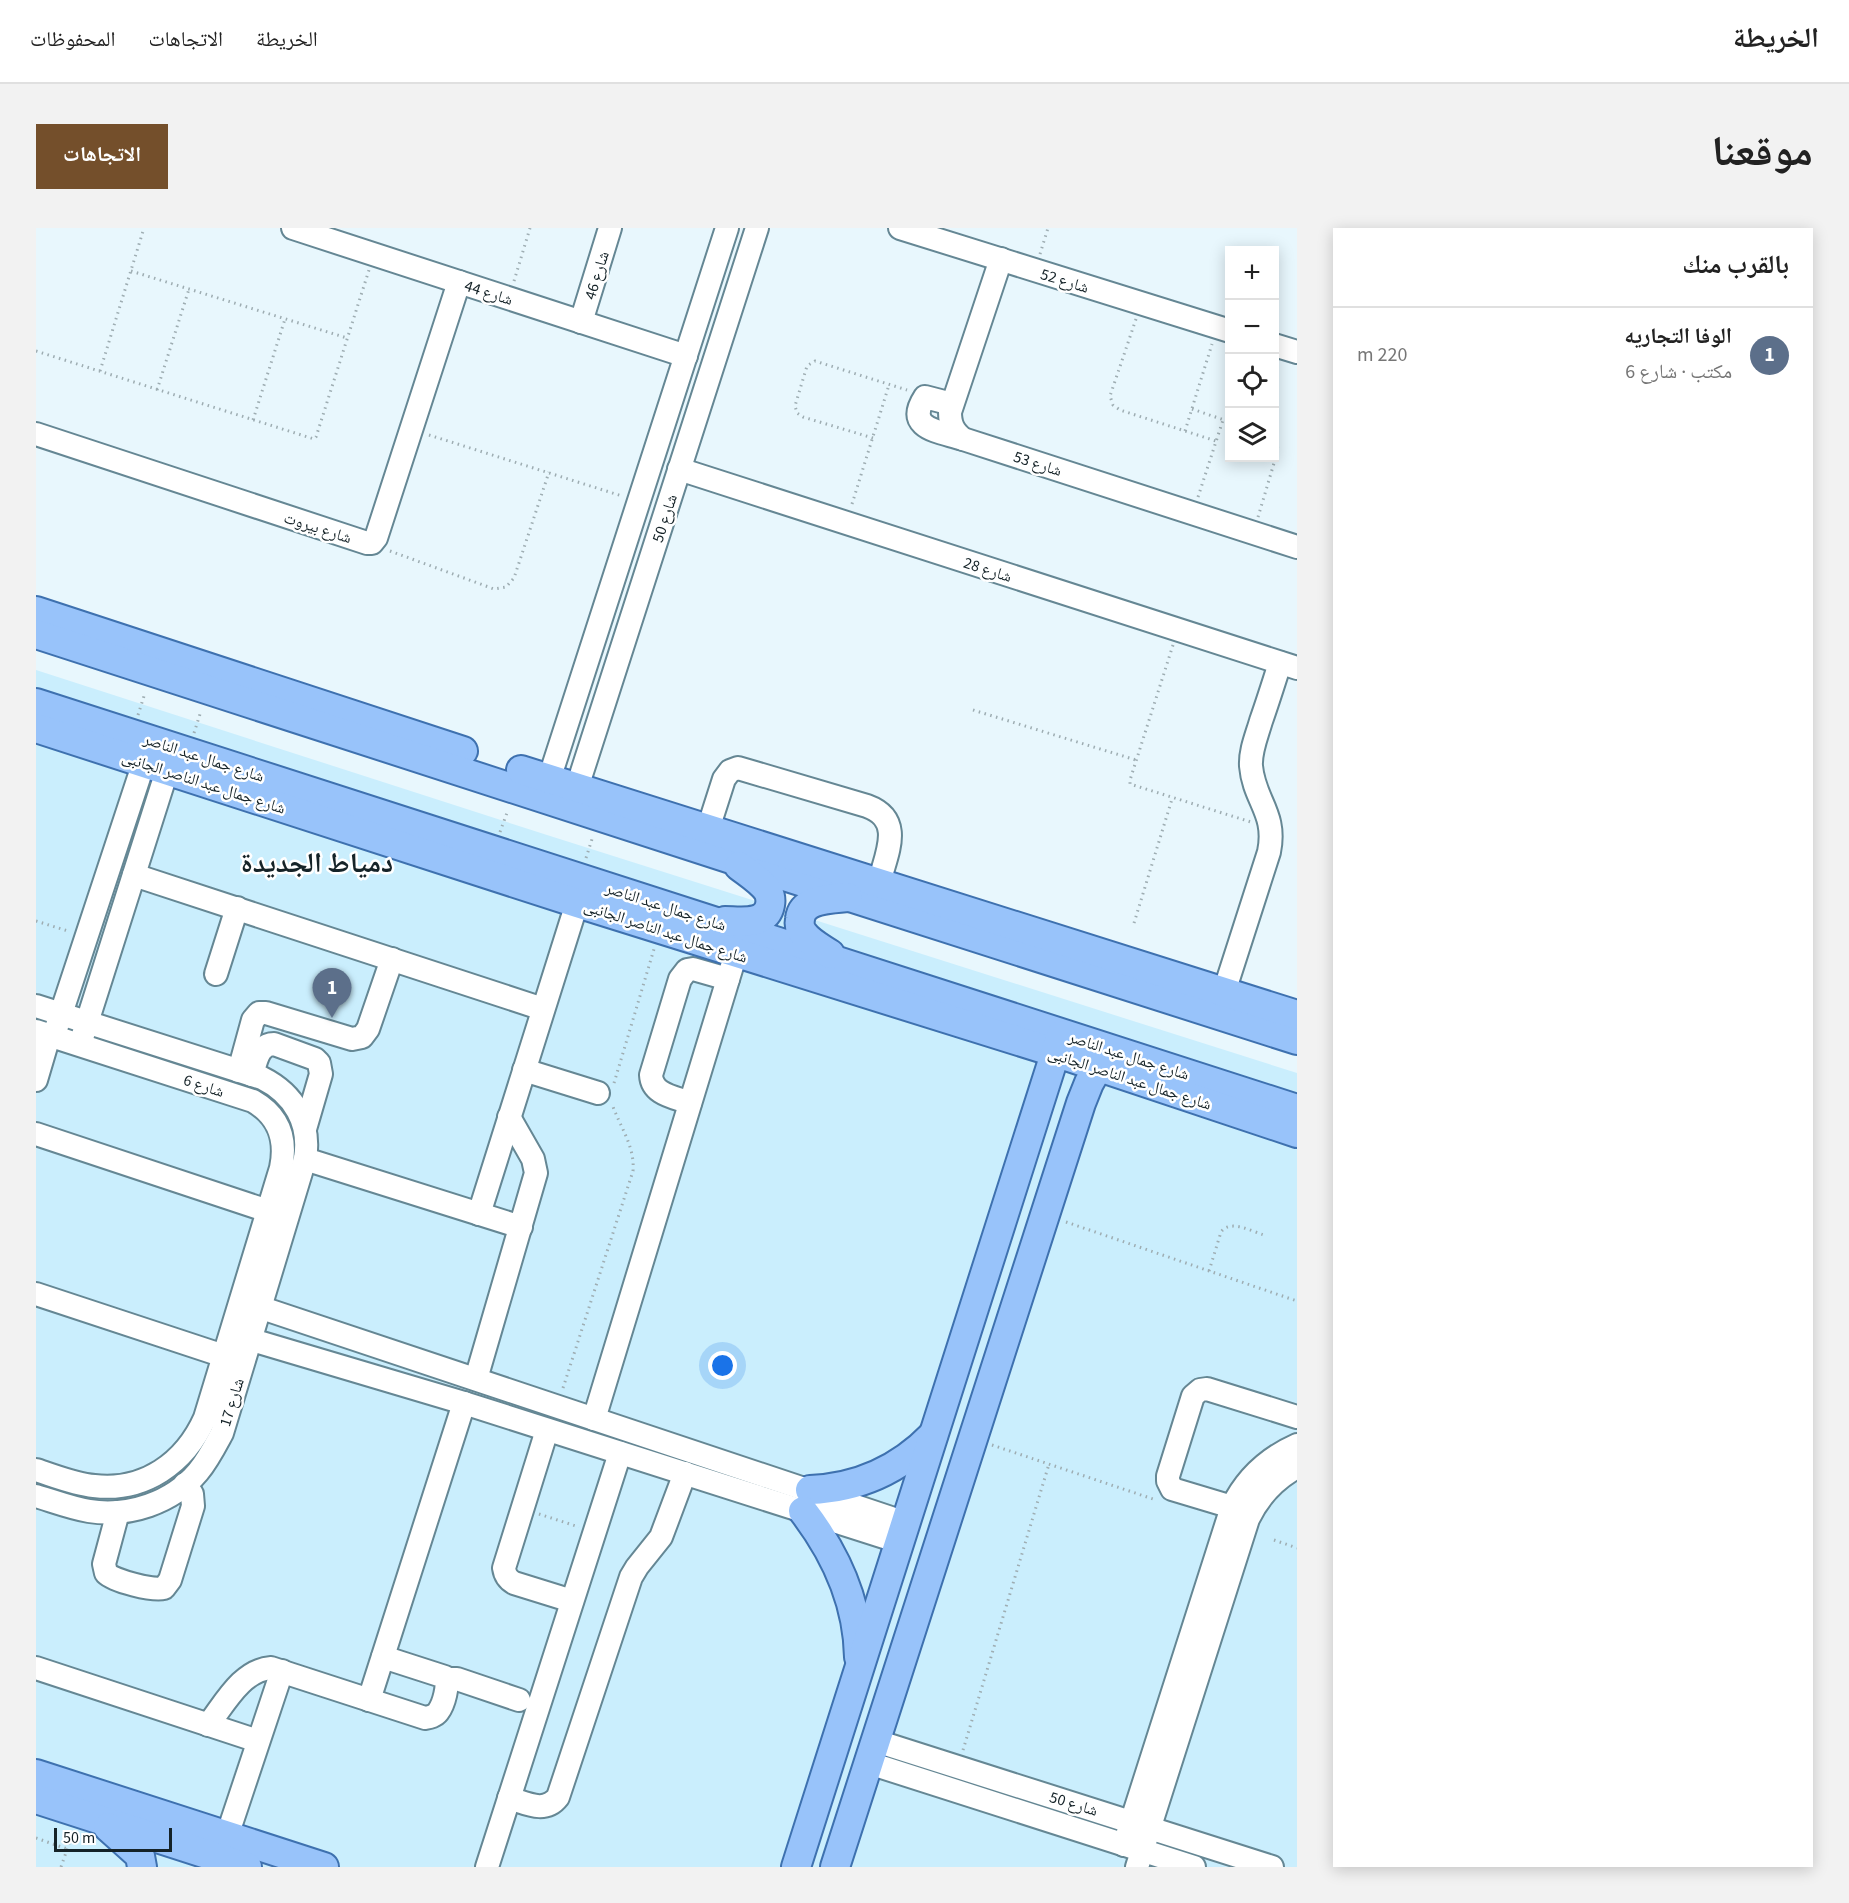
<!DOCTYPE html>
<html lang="ar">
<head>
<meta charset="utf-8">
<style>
  :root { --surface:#fff; --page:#f2f2f2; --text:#222; --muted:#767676; --line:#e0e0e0; --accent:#744f2b }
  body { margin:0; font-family:"Source Sans 3","Noto Naskh Arabic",sans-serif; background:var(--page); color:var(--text); direction:rtl }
  .controls { position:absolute; right:18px; top:18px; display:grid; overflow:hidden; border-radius:0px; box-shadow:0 3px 15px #0003 }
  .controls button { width:54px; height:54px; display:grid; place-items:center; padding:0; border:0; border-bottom:2px solid var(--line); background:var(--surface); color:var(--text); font:30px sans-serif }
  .scale { position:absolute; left:18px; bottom:15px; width:118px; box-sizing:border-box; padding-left:6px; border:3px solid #152328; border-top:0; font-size:16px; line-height:21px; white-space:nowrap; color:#152328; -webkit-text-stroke:4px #fff; paint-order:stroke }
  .you { position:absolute; left:687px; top:1138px; width:21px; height:21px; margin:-15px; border:4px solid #fff; border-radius:50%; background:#1a73e8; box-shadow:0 0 0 9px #1a73e833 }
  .badge { display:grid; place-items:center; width:39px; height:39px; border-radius:50%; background:var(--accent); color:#fff; font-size:20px; font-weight:700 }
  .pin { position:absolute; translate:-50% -50px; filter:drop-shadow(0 2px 3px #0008) }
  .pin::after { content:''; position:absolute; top:32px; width:21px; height:18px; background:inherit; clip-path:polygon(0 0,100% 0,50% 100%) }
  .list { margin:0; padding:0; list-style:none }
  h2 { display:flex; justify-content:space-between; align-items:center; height:78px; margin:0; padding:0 24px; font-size:26px }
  h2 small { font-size:20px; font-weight:400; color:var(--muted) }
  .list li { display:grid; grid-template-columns:39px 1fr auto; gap:18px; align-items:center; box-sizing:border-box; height:96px; padding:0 24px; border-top:2px solid var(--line) }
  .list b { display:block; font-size:22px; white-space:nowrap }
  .list p { margin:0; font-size:20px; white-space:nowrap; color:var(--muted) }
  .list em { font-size:20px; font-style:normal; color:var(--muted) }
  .icon { flex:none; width:33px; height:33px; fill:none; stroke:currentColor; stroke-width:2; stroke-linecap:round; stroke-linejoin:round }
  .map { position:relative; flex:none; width:1261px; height:1639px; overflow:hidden; direction:ltr; border-radius:0px }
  header { display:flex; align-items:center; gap:36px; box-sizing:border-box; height:84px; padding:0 30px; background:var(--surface); border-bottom:2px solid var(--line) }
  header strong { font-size:28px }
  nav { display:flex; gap:33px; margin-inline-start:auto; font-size:21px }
  .intro { display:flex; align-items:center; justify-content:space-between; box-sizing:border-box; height:144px; padding:0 36px }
  h1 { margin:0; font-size:42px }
  .button { padding:15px 27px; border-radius:0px; background:var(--accent); color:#fff; font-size:21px; font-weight:700 }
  main { display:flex; gap:36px; padding:0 36px }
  aside { flex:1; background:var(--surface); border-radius:0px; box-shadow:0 3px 15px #0003 }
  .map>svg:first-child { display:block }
  .built { fill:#caeefd }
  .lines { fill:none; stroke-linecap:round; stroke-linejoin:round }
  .minor-casing { stroke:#658794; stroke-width:26 }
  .major-casing { stroke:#3e71af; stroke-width:32 }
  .path { stroke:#9eadb2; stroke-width:3; stroke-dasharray:1.5 4.5; stroke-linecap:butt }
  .minor { stroke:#fff; stroke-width:22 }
  .major { stroke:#98c3fa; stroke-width:28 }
  .labels { text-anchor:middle; stroke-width:5; stroke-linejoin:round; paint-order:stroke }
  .street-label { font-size:16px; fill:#152328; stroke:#fff }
  .town-label { font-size:28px; font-weight:bold; fill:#152328; stroke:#fff }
</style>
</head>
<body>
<header>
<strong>الخريطة</strong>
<nav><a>الخريطة</a><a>الاتجاهات</a><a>المحفوظات</a></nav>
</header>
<div class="intro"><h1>موقعنا</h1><a class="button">الاتجاهات</a></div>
<main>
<aside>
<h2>بالقرب منك<small></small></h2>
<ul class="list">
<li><span class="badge" style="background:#5c6f8a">1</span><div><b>الوفا التجاريه</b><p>مكتب · شارع 6</p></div><em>220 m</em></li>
</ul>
</aside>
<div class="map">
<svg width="1261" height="1639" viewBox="0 0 1261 1639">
  <rect width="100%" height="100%" fill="#e8f7fd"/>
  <path class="built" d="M0,442L511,607L1261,845V1639H0Z"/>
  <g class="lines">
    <g class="minor-casing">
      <g id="minor">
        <path d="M257,0L650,128"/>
        <path d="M864,0L1194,103"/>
        <path d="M965,31L914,184C914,196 917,203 927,211L1261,319"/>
        <path d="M545,94L574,0"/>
        <path d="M1238,117L1261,124"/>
        <path d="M916,176L889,169C868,201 903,203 927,211"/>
        <path d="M0,206L331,315H336L340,310L423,54"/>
        <path d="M643,241L1261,440"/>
        <path d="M508,567L691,0"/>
        <path d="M536,575L721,0"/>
        <path d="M672,601L688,551L694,543L702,540L831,578C869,592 850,626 843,655"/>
        <path d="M98,647L507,781"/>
        <path d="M180,746L201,680"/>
        <path d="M1188,764L1233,624C1241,585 1218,573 1215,538C1214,523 1221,507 1225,493C1232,473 1238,454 1244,435"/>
        <path d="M0,778L226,850C258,866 275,895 269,931L186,1205C179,1218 172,1232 162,1244C136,1275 93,1289 53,1283C35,1280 17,1273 0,1268"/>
        <path d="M21,798L113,519"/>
        <path d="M0,803L217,873C243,888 251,911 245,940L169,1190C149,1235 108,1264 58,1258C38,1256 19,1248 0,1242"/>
        <path d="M47,807L136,527"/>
        <path d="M488,842L562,865"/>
        <path d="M203,843L217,792L223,785H230L316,811L326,809L332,801L356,731"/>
        <path d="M216,847C220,834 222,816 238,816L279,831L283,835L285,846L269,901"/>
        <path d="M0,852L13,808"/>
        <path d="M654,875C639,869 616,867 615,847L644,751L651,742L657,741L692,751"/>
        <path d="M0,906L232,983"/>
        <path d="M269,931L485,999"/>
        <path d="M443,986L541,675"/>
        <path d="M0,1066L188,1128"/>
        <path d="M211,1075L870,1295"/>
        <path d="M199,1107L428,1175L864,1314"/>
        <path d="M440,1151L500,945L497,931L473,889"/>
        <path d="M558,1191L700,725"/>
        <path d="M511,1202L468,1340C469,1347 471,1351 478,1355L536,1373"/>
        <path d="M1196,1279L1136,1261L1132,1253V1248L1157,1168L1164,1162L1171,1161L1261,1189"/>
        <path d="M82,1284L68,1336L70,1345C78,1353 117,1363 128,1360L134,1352L157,1278L156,1266L149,1256"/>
        <path d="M0,1440L222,1513"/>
        <path d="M411,1451H421L483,1472"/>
        <path d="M333,1472L428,1175"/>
        <path d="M172,1497C189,1475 206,1442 235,1440L389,1490C394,1489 399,1488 402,1484C408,1476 413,1457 409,1449L347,1429"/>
        <path d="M840,1513L1236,1639"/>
        <path d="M833,1535L1158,1639"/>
        <path d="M473,1570C490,1575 509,1586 522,1569L595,1349L601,1339L625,1309L649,1245"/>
        <path d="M191,1608L246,1443"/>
        <path d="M1088,1617L1196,1279C1210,1250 1232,1230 1261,1217"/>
        <path d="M451,1639L584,1225"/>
        <path d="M1101,1639L1212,1291C1223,1268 1239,1251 1261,1239"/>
      </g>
    </g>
    <g class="major-casing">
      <g id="major">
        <path d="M0,383L427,523"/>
        <path d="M0,406L695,631L1261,812"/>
        <path d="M0,475L1261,881"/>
        <path d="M0,500L541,675L1021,825L1261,905"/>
        <path d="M485,542L1261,787"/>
        <path d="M689,693C704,693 730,698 734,677C735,672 734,667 732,663C725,653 712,645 703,638"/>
        <path d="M794,726C785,720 773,714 767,705C764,701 763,696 764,691C766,670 796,671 812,669"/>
        <path d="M774,1262C823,1260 863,1242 897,1207"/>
        <path d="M767,1283C800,1326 822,1374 823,1429"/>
        <path d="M0,1546L288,1639"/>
        <path d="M0,1571L211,1639"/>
        <path d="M72,1599L100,1624L104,1628L106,1639"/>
        <path d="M760,1639L1025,807"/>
        <path d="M799,1639L1045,875L1053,855L1070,825"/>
      </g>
    </g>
    <g class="path">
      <path d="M1004,26L1012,0"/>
      <path d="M95,43L311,110"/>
      <path d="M478,53L494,0"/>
      <path d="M1100,91L1074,168L1077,177L1084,182L1180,213"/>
      <path d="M0,123L278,211L280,209L333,42"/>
      <path d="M64,143L108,0"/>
      <path d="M121,162L153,61"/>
      <path d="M1156,181L1194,194"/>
      <path d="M217,192L249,91"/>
      <path d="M1149,203L1176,116"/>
      <path d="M393,207L586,268"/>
      <path d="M837,210L767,189L761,185L759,178L771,138L779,133L871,162"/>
      <path d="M1162,269L1187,192"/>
      <path d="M816,276L853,157"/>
      <path d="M1222,289L1241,225L1242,220L1238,212"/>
      <path d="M354,323L458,361L470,359L478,350L513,244"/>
      <path d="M1137,417L1094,552V556L1215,594"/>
      <path d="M937,482L1100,532"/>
      <path d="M102,487L109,465"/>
      <path d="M158,505L165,483"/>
      <path d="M464,604L472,582"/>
      <path d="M550,630L557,608"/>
      <path d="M0,693L32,703"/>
      <path d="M1098,695L1136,571"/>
      <path d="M578,855L618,721"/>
      <path d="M1030,994L1261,1073"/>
      <path d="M1173,1043L1185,1004C1194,991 1215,1003 1228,1007"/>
      <path d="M527,1160L597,943C599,918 584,899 576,876"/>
      <path d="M956,1217L1120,1272"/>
      <path d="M503,1286L543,1299"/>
      <path d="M1238,1312L1261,1320"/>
      <path d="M927,1522L1013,1236"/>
      <path d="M0,1610L31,1621"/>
      <path d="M25,1639L37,1604"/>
    </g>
    <use href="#minor" class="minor"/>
    <use href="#major" class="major"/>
  </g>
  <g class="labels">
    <g class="street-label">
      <text transform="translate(560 47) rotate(-73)" y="6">شارع 46</text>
      <text transform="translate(1029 52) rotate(17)" y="6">شارع 52</text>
      <text transform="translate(453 64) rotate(18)" y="6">شارع 44</text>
      <text transform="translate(1002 235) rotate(18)" y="6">شارع 53</text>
      <text transform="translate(628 290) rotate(-72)" y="6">شارع 50</text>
      <text transform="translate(282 299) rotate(18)" y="6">شارع بيروت</text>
      <text transform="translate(952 341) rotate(18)" y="6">شارع 28</text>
      <text transform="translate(168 529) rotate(18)" y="6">شارع جمال عبد الناصر</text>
      <text transform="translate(168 554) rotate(18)" y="6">شارع جمال عبد الناصر الجانبى</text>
      <text transform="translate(630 678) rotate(18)" y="6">شارع جمال عبد الناصر</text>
      <text transform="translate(630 703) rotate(18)" y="6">شارع جمال عبد الناصر الجانبى</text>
      <text transform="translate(1093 827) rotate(18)" y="6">شارع جمال عبد الناصر</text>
      <text transform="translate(1094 850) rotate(18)" y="6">شارع جمال عبد الناصر الجانبى</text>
      <text transform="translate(168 857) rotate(18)" y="6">شارع 6</text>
      <text transform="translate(195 1174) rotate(-73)" y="6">شارع 17</text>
      <text transform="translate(1038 1575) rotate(17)" y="6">شارع 50</text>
    </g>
    <g class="town-label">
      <text x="281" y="644">دمياط الجديدة</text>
    </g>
  </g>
</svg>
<div class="controls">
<button>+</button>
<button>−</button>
<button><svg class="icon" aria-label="locate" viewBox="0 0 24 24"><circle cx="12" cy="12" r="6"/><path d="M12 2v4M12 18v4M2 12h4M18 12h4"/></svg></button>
<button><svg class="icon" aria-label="layers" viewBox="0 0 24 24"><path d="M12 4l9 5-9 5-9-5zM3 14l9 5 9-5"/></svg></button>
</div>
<div class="scale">50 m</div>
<div class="you"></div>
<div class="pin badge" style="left:296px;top:790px;background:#5c6f8a">1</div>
</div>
</main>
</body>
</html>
